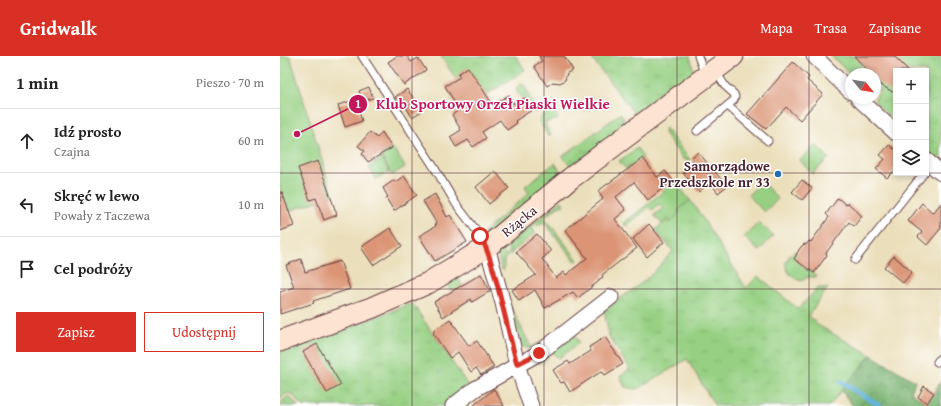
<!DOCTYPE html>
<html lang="pl">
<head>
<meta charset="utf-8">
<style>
  :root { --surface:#fff; --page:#f6f6f6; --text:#222; --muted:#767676; --line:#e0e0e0; --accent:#d93025 }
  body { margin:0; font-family:"Gentium Book Plus",serif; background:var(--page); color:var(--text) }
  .controls { position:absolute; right:12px; top:12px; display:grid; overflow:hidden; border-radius:0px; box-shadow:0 2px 6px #0003 }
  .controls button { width:36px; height:36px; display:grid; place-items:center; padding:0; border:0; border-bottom:1px solid var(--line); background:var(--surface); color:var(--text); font:20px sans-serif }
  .compass { position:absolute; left:565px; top:12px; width:36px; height:36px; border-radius:50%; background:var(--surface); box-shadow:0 2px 6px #0003; rotate:120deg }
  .stop { position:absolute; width:12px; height:12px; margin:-9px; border:3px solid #d93025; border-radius:50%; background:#fff }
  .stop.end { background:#d93025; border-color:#fff; box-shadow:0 1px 4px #0008 }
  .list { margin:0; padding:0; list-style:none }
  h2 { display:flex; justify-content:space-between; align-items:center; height:52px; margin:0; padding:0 16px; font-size:17px }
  h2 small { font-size:13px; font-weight:400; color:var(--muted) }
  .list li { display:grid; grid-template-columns:26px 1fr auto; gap:12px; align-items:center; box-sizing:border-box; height:64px; padding:0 16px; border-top:1px solid var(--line) }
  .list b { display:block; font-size:15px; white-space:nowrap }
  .list p { margin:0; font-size:13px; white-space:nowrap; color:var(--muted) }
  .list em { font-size:13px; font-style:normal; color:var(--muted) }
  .actions { display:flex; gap:8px; padding:12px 16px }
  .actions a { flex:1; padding:9px 0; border:1px solid var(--accent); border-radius:0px; text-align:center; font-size:14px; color:var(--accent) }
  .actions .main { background:var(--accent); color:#fff }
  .icon { flex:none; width:22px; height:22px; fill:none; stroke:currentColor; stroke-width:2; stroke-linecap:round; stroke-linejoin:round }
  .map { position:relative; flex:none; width:661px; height:350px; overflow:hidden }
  header { display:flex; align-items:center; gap:24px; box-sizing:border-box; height:56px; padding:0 20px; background:var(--accent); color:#fff }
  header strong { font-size:19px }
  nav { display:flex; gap:22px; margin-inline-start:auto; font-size:14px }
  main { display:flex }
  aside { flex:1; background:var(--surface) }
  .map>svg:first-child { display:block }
  .grass { fill:url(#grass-tufts); stroke:#707857 }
  .forest { fill:url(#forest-crowns); stroke:#62684e }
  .green { fill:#97d083; stroke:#707857 }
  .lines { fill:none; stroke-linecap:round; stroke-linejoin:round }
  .stream { stroke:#63b5df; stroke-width:4.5 }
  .building { fill:#db9474 }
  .lane-casing { stroke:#623c41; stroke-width:9 }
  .street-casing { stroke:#623c41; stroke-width:17 }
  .secondary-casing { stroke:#623c41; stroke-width:23 }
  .lane { stroke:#fff; stroke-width:7 }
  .street { stroke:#fff; stroke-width:15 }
  .secondary { stroke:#fde3d1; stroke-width:21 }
  .route { stroke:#d93025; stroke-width:5 }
  .grid { fill:none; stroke:#4a1f2b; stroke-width:1; stroke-opacity:0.55 }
  .poi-dot { fill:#1f6fb2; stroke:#fff; stroke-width:1.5 }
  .labels { text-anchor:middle; stroke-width:3; stroke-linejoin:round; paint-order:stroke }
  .poi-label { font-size:14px; font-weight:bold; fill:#4a1f2b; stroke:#fff; text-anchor:end }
  .street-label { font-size:14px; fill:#4a1f2b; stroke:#fff }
  .leader { fill:none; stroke:#c2185b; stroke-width:1.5 }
  .callout-dot { fill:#c2185b; stroke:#fff; stroke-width:1.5 }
  .mark-label { font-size:12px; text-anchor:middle; font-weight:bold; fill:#fff }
  .callout-label { font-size:15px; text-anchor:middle; font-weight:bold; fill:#c2185b; stroke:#fff; stroke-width:3; stroke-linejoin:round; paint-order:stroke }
</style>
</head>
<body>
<header>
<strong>Gridwalk</strong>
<nav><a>Mapa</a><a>Trasa</a><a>Zapisane</a></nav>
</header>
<main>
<aside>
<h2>1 min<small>Pieszo · 70 m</small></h2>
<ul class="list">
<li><svg class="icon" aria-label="ahead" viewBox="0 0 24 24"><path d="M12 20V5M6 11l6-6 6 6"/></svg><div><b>Idź prosto</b><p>Czajna</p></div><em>60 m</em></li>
<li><svg class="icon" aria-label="left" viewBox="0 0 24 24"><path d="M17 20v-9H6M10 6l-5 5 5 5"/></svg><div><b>Skręć w lewo</b><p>Powały z Taczewa</p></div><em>10 m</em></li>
<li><svg class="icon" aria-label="arrive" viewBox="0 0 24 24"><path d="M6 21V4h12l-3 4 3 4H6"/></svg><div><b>Cel podróży</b></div></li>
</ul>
<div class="actions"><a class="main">Zapisz</a><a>Udostępnij</a></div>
</aside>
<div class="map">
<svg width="661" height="350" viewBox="0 0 661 350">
  <defs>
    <pattern id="grass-tufts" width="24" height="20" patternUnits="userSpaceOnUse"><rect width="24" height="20" fill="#97d083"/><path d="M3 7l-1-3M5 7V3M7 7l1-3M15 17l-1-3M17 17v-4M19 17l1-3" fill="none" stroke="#84b271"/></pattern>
    <pattern id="forest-crowns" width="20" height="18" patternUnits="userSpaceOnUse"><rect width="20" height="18" fill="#79b271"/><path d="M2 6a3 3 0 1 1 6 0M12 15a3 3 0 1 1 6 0" fill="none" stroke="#65905d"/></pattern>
  </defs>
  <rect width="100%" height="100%" fill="#fff"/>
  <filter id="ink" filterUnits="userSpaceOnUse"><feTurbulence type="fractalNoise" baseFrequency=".025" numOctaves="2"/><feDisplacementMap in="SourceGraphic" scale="8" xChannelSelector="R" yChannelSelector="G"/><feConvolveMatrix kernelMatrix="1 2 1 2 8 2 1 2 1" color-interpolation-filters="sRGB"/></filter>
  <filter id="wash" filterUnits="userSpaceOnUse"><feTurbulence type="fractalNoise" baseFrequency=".012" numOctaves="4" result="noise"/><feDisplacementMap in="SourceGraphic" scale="16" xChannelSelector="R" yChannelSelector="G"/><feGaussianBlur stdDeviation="0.9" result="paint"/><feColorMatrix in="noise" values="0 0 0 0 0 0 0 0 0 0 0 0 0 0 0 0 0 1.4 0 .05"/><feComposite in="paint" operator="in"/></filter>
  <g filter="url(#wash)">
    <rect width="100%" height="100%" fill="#ebdfbb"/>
    <g class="grass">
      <path d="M161,0H236L245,14L192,48Z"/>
      <path d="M310,0H410L415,20L357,61Z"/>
      <path d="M551,0H661V108L646,95V15H616V67L594,45L600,35L595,32V18L571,19Z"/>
      <path d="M341,57L346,69L293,109H290L282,101Z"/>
      <path d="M275,107L281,117L208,179L203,177L249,137L245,130Z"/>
      <path d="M410,144L418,155L466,232L478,220L518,253L538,232H548L528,260L536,265L534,267L591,299L549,350H435L407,303L358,333L345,331L340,320L350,313L329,280L324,254L359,229L373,217L393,195L375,174L388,163L390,165L398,154Z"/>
      <path d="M282,145L284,149L278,151L253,170L251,168Z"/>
      <path d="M250,169L252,171L228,190L233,196L224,203V214L221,213L218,199L220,192L226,200L229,197L224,189Z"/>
      <path d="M132,247L189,331L170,345L165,350H22L12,338L8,337L0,342V297L54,278Z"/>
      <path d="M231,251L251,291L266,284V287C257,290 251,295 242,290Z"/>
      <path d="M8,340H9L18,350H0V347Z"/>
    </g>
    <path class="forest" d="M591,299L635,325L631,337L647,347L661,325V350H573L561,334Z"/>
    <g class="green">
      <path d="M0,0H10L53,140L0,158Z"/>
      <path d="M240,28L244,29C246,33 248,36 249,41C251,46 257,49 256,55L254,57L244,42L238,38L236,33Z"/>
      <path d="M269,48L278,62L276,64L266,66L265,69L271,79L268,80L259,65Z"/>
      <path d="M385,72L411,105L403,103L384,77Z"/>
      <path d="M536,89L549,102L532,118L520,104Z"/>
      <path d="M113,92L125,111L112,119L101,99Z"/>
      <path d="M357,92L363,101L346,113L339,105Z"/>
      <path d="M102,102L109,116L96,123L89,111Z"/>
      <path d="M395,126L410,144L398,154L399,157L390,166L388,163L382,168L374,159L384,152L380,148L372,154L369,151L346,170L344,167Z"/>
      <path d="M482,126L498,143L484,156L468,139Z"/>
      <path d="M264,161L298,204L296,206L264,166L258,170L256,168Z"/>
      <path d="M479,166L493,180L479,195L464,181Z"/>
      <path d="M252,171L255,177L232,196L228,190Z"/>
      <path d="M514,195L518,198L521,207L520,209L527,215L528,213L534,217L536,221H528L521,225C514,223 504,215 506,206C507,202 511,198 514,195Z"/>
      <path d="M178,222L190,244L180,250L167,228Z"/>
      <path d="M294,279L299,287L279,302L271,296Z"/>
    </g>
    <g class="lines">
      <path class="stream" d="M560,325L600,350"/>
    </g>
    <g id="blocks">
      <g class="building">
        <path d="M117,0H127L131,6L138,2L146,14L124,29L108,6Z"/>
        <path d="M259,0H284L293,14L287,17L285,24L280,27L273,26L267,30L254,10L262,5Z"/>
        <path d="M574,0H614L629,15H616V38L601,29L595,23V18H591Z"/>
        <path d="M513,6L529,21L527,24L543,38L520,64L506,51L486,73L467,58Z"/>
        <path d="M188,11L213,49L229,39L234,48L244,42L252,54L235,65L237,67L227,74L220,64L202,76L206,82L193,91L188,84L176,91L170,81L181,74L172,59L179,54L165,30L180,21L178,18Z"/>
        <path d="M89,31L93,42L82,45L79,35Z"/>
        <path d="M127,33L142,55L132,61L124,48L121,50L115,41Z"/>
        <path d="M75,44L82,65L65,71L58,49Z"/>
        <path d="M90,76L97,82L102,76L112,92L88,106L82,98L85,95L78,90Z"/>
        <path d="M609,89L614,93L616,90V113L607,122L596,113L605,103L600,99Z"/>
        <path d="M418,96L447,130L438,137L430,126L419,136L403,117L415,107L411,102Z"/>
        <path d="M363,102L377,121L385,115L393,124L368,144L354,126L336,141L346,154L335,163L357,192L322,219L323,221L318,224L319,225L298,242L293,236L265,252L255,234L239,245L232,234L256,219L236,196L257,178L271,195L262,203L276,222L284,216L286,219L307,202L285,174L323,143L318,135Z"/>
        <path d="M38,105L57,159L44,164L36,142L30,144L18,112Z"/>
        <path d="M215,115L229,132L209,148L196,131Z"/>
        <path d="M124,120L137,139L114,155L106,142L108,141L103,132L114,124L115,126Z"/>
        <path d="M522,124L532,132L522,144L512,136Z"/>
        <path d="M0,136H2L14,170L0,175Z"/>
        <path d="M155,138L167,161L170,159L187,186L155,205L139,180L156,170L155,168H157L143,145Z"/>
        <path d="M558,142L566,149L568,147L582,160L574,170L569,166L546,197L547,199L534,217L514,203L520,192L524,188L526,189L529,185L531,186L549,161L546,158Z"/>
        <path d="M642,147L653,157L661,147V172L647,189L638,181L642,176L628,165Z"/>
        <path d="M369,168L384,186L367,201L353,183Z"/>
        <path d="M110,172L122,190L93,209L81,191Z"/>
        <path d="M614,200L632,216L623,227L604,211Z"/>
        <path d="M21,203L25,216L60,205L70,233L33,245L34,247L0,258V236L14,231L6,209Z"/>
        <path d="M201,218L210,235L192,246L191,243L163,261L154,246Z"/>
        <path d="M170,263L189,290L197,285L214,311L201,319L196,312L191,316L178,296L170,302L153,277L154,275V274Z"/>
        <path d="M325,281L343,308L325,319L322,315L290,336L284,326L281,327L273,314L288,305L290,308L311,295L309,291Z"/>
        <path d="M37,288L61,329L47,337L23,296Z"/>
        <path d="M644,330L654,337L647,347L638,341Z"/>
        <path d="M214,333L224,350H193Z"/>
      </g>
    </g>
  </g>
  <g filter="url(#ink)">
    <use href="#blocks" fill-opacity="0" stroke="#623c41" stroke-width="1"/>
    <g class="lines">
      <g class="lane-casing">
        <g id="lane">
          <path d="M82,0L154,111L176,148L196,174L206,189"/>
          <path d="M418,0L425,19"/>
          <path d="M448,50L488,85"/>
          <path d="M417,75L454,44L455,41L454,38L445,30L436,16"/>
          <path d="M575,204L644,117"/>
          <path d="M657,306L661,301"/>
        </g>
      </g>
      <g class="street-casing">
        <g id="street">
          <path d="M534,0L571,36"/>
          <path d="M578,42L616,77"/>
          <path d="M646,104L661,117"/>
          <path d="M207,191L223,247L237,309L251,350"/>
          <path d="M173,350L195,333L259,297L331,241"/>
        </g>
      </g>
      <g class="secondary-casing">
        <path id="secondary" d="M0,285L91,252L148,227L207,191L291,122L453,0"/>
      </g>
      <use href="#lane" class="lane"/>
      <use href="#street" class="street"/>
      <use href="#secondary" class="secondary"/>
    </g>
  </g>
  <g class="lines" filter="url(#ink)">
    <path class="route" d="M200,180C208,193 211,206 215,220C223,250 229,279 237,308L259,297"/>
  </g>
  <path class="grid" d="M132,0V350M264,0V350M397,0V350M529,0V350M0,117H616M646,117H661M0,233H661"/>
  <circle class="poi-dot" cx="498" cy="118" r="4"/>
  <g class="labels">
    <g class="poi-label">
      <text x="490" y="115">Samorządowe<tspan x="490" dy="16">Przedszkole nr 33</tspan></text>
    </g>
    <g class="street-label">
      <text transform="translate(239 165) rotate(-39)" y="5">Rżącka</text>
    </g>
  </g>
  <path class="leader" d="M17 78L78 48"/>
  <g class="callout-dot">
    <circle cx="17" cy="78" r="4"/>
    <circle cx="78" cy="48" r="10"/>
  </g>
  <g class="mark-label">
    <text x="78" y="52">1</text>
  </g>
  <g class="callout-label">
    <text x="213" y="53">Klub Sportowy Orzeł Piaski Wielkie</text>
  </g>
</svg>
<div class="controls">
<button>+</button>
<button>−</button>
<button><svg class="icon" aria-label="layers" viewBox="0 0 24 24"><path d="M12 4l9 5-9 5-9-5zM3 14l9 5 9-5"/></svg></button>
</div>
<svg class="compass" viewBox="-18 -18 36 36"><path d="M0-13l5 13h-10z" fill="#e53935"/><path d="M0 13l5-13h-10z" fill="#767676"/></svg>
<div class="stop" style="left:200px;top:180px"></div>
<div class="stop end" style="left:259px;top:297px"></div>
</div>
</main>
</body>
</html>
